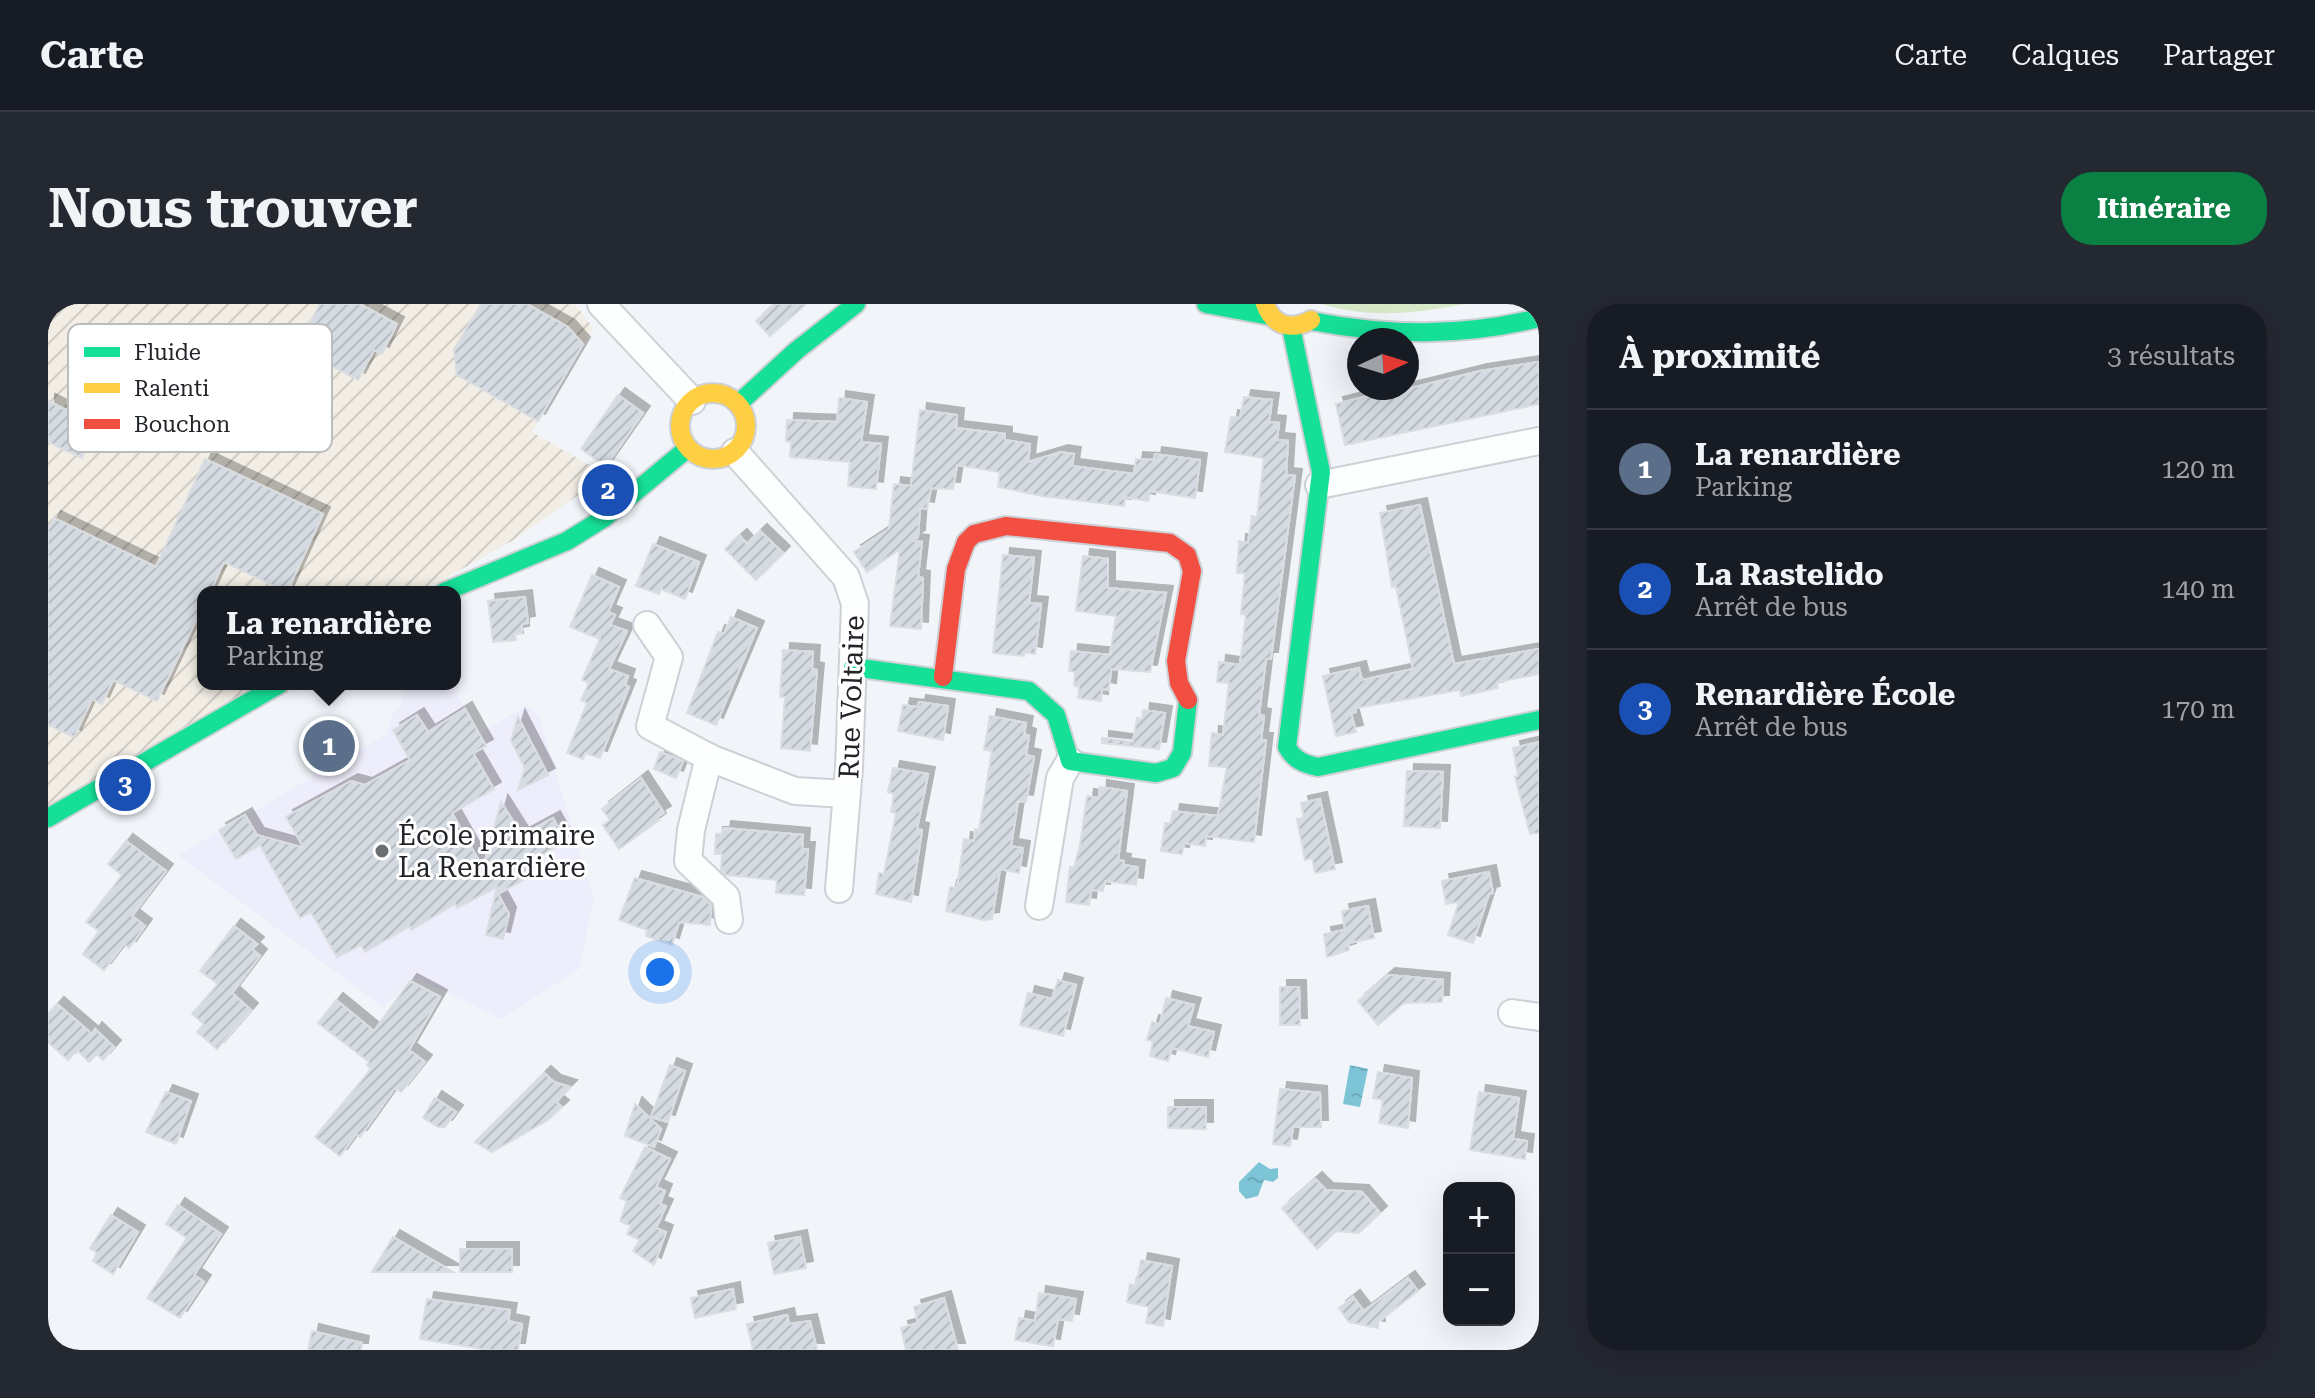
<!DOCTYPE html>
<html lang="fr">
<head>
<meta charset="utf-8">
<style>
  :root { --surface:#171b24; --page:#242831; --text:#f1f3f6; --muted:#9ea1a6; --line:#363941; --accent:#0b8043 }
  body { margin:0; font-family:"Roboto Serif",serif; background:var(--page); color:var(--text) }
  .controls { position:absolute; right:24px; bottom:24px; display:grid; overflow:hidden; border-radius:16px; box-shadow:0 8px 32px #0002 }
  .controls button { width:72px; height:72px; display:grid; place-items:center; padding:0; border:0; border-bottom:2px solid var(--line); background:var(--surface); color:var(--text); font:40px sans-serif }
  .compass { position:absolute; left:1299px; top:24px; width:72px; height:72px; border-radius:50%; background:var(--surface); box-shadow:0 8px 32px #0002; rotate:86deg }
  .you { position:absolute; left:612px; top:668px; width:28px; height:28px; margin:-20px; border:6px solid #fff; border-radius:50%; background:#1a73e8; box-shadow:0 0 0 12px #1a73e833 }
  .badge { display:grid; place-items:center; width:52px; height:52px; border-radius:50%; background:var(--accent); color:#fff; font-size:26px; font-weight:700 }
  .pin { position:absolute; translate:-50% -50%; border:4px solid #fff; box-shadow:0 2px 8px #0006 }
  .popup { position:absolute; left:149px; top:282px; width:264px; height:104px; box-sizing:border-box; display:grid; place-content:center; border-radius:16px; background:var(--surface); filter:drop-shadow(0 2px 6px #0005); font-size:26px; white-space:nowrap; color:var(--muted) }
  .popup b { font-size:30px; color:var(--text) }
  .popup::after { content:''; position:absolute; left:50%; top:100%; margin-left:-16px; border:16px solid transparent; border-top-color:var(--surface) }
  .list { margin:0; padding:0; list-style:none }
  h2 { display:flex; justify-content:space-between; align-items:center; height:104px; margin:0; padding:0 32px; font-size:34px }
  h2 small { font-size:26px; font-weight:400; color:var(--muted) }
  .list li { display:grid; grid-template-columns:52px 1fr auto; gap:24px; align-items:center; box-sizing:border-box; height:120px; padding:0 32px; border-top:2px solid var(--line) }
  .list b { display:block; font-size:30px; white-space:nowrap }
  .list p { margin:0; font-size:26px; white-space:nowrap; color:var(--muted) }
  .list em { font-size:26px; font-style:normal; color:var(--muted) }
  .map { position:relative; flex:none; width:1491px; height:1046px; overflow:hidden; border-radius:32px }
  header { display:flex; align-items:center; gap:48px; box-sizing:border-box; height:112px; padding:0 40px; background:var(--surface); border-bottom:2px solid var(--line) }
  header strong { font-size:38px }
  nav { display:flex; gap:44px; margin-inline-start:auto; font-size:28px }
  .intro { display:flex; align-items:center; justify-content:space-between; box-sizing:border-box; height:192px; padding:0 48px }
  h1 { margin:0; font-size:56px }
  .button { padding:20px 36px; border-radius:32px; background:var(--accent); color:#fff; font-size:28px; font-weight:700 }
  main { display:flex; gap:48px; padding:0 48px }
  aside { flex:1; background:var(--surface); border-radius:32px; box-shadow:0 8px 32px #0002 }
  .map>svg:first-child { display:block }
  .industrial { fill:url(#industrial-furrows) }
  .education { fill:#eeedfb }
  .green { fill:#d8e9ca }
  .water { fill:url(#water-ripples) }
  .building { fill:url(#building-hatch); stroke:#dadde1; stroke-width:2; filter:url(#shadow) }
  .lines { fill:none; stroke-linecap:round; stroke-linejoin:round }
  .street-casing { stroke:#cdd0d4; stroke-width:30 }
  .fast-casing { stroke:#cdd0d4; stroke-width:22 }
  .slow-casing { stroke:#cdd0d4; stroke-width:22 }
  .jam-casing { stroke:#cdd0d4; stroke-width:22 }
  .street { stroke:#fdfefe; stroke-width:26 }
  .fast { stroke:#16e098; stroke-width:18 }
  .slow { stroke:#ffcf43; stroke-width:18 }
  .jam { stroke:#f24e42; stroke-width:18 }
  .poi-dot { fill:#6a6d72; stroke:#fff; stroke-width:3 }
  .labels { text-anchor:middle; stroke-width:6; stroke-linejoin:round; paint-order:stroke }
  .street-label { font-size:28px; fill:#212428; stroke:#fff }
  .poi-label { font-size:28px; fill:#212428; stroke:#fff; text-anchor:start }
  .key { fill:#fff; stroke:#bcbdbe; stroke-width:2 }
  .key-label { font-size:22px; fill:#212428 }
</style>
</head>
<body>
<header>
<strong>Carte</strong>
<nav><a>Carte</a><a>Calques</a><a>Partager</a></nav>
</header>
<div class="intro"><h1>Nous trouver</h1><a class="button">Itinéraire</a></div>
<main>
<div class="map">
<svg width="1491" height="1046" viewBox="0 0 1491 1046">
  <defs>
    <pattern id="industrial-furrows" width="10" height="10" patternUnits="userSpaceOnUse" patternTransform="scale(2)"><rect width="10" height="10" fill="#f3eee5"/><path d="M-1 1l2-2M0 10L10 0M9 11l2-2" fill="none" stroke="#d0ccc4"/></pattern>
    <pattern id="water-ripples" width="26" height="14" patternUnits="userSpaceOnUse" patternTransform="scale(2)"><rect width="26" height="14" fill="#7dc4d7"/><path d="M2 4q2-2 4 0t4 0M15 11q2-2 4 0t4 0" fill="none" stroke="#6ca8b9"/></pattern>
    <pattern id="building-hatch" width="6" height="6" patternUnits="userSpaceOnUse" patternTransform="scale(2)"><rect width="6" height="6" fill="#d5dbe2"/><path d="M-1 1l2-2M0 6l6-6M5 7l2-2" fill="none" stroke="#b7bcc2"/></pattern>
    <filter id="shadow"><feDropShadow dx="7" dy="-7" stdDeviation="0" flood-color="#0004"/></filter>
  </defs>
  <rect width="100%" height="100%" fill="#f1f5fa"/>
  <path class="industrial" d="M0,0H527L545,24L484,128L559,171L464,237L373,288H155V380H217L0,507Z"/>
  <path class="education" d="M358,380H403L431,430L479,401L491,412L546,595L531,665L454,715L365,673L336,704L130,551L339,430L345,409L351,405Z"/>
  <path class="green" d="M1274,0H1417C1371,9 1320,15 1274,0Z"/>
  <g class="water">
    <path d="M1302,761L1320,765L1312,803L1295,800Z"/>
    <path d="M1211,858L1222,865L1230,864V874L1225,878L1216,876L1210,892L1198,895L1191,887V878Z"/>
  </g>
  <g class="building">
    <path d="M272,0H312L349,20L334,50L326,46L310,76L249,44Z"/>
    <path d="M433,0H479L520,23L535,40L490,117L409,71L406,46Z"/>
    <path d="M727,0H758L722,32L708,17Z"/>
    <path d="M1491,58V100L1297,141L1288,100L1343,86V89L1432,67Z"/>
    <path d="M570,91L595,109L558,162L533,145Z"/>
    <path d="M1196,93L1224,96L1221,118L1231,119L1229,136L1240,137L1238,171L1247,172L1223,355H1218L1211,411L1216,412L1213,436H1218L1206,538L1158,532L1157,542L1136,539L1134,550L1113,547L1117,519H1123L1125,507L1170,512L1179,463L1161,462L1164,429L1175,431L1181,379L1169,378L1171,358L1192,361L1198,311L1193,310L1197,269H1189L1191,237L1200,239L1204,212L1209,213L1216,154L1177,148L1183,113L1192,114Z"/>
    <path d="M791,94L819,98L813,138L833,140L828,185L800,182L802,158L742,153L743,138L738,137L739,116L789,118Z"/>
    <path d="M0,97L49,121L34,154L0,138Z"/>
    <path d="M872,106L909,111L908,124L957,130V136L982,140L980,158L1013,148L1026,150L1024,162L1086,170L1088,155L1106,156L1107,150L1152,156L1147,194L1102,187L1100,197L1077,193L1076,202L994,192L950,183L952,168L909,161L905,185L883,184L879,205L872,204L870,233L864,237L874,238L870,273L875,274L873,325L842,322L852,245L819,268L806,248L841,225L846,180L863,182Z"/>
    <path d="M157,155L275,210L239,288L176,258L162,288H155V302L109,397L65,376L54,400L44,395L26,433L0,421V225L6,214L108,263Z"/>
    <path d="M1372,201L1406,360L1491,345V370L1449,378L1450,384L1413,392L1412,386L1308,404V408L1303,409L1308,428L1288,432L1275,372L1311,364L1314,376L1365,365L1348,283H1344L1332,209Z"/>
    <path d="M712,227L735,249L708,276L677,245L692,232L699,240Z"/>
    <path d="M605,240L651,258L637,295L613,285L611,290L588,282Z"/>
    <path d="M955,251L986,254L981,299L993,300L987,350L976,348V352L945,349Z"/>
    <path d="M1035,252L1060,255V284L1118,289L1102,368L1063,365L1061,386L1054,385L1053,397L1030,394L1031,383L1026,382L1027,368L1021,367L1023,347L1062,351L1068,312L1028,307Z"/>
    <path d="M544,271L571,283L560,308L567,311L562,321L579,327L561,365L580,372L577,381L581,383L552,454L537,449L535,455L519,449L539,399L533,396L541,379L534,376L552,335L522,323Z"/>
    <path d="M477,293L480,319L474,320V329L467,330L468,336L445,338L440,297Z"/>
    <path d="M683,313L709,324L668,421L639,409L670,328L676,330Z"/>
    <path d="M735,346L765,348L764,365L769,366L762,447L733,444L737,393H732Z"/>
    <path d="M871,398L900,402L895,436L850,427L855,401L870,403Z"/>
    <path d="M417,405L438,442L425,449L446,485L404,509L435,564L453,498L474,531L505,514L518,537L477,561L480,566L473,570L477,575L450,590L461,610L455,635L438,631L449,583L409,604L407,600L363,626L362,622L317,648L313,641L289,653L263,608L252,614L212,541L188,555L171,526L197,511L209,531L256,544L238,513L303,477L317,481L362,456L345,426L369,411L380,428Z"/>
    <path d="M1095,406L1117,409L1111,445L1054,439V434L1085,438L1089,414L1094,415Z"/>
    <path d="M942,412L978,419L976,430L981,432L978,451L986,453L978,498L970,497L963,542L975,544L971,569L952,565L944,615L936,616L898,607L902,583L909,584L916,535L926,537L927,525L931,526L944,447L936,446Z"/>
    <path d="M470,413L500,471L470,486L477,464L463,437Z"/>
    <path d="M1491,438V529L1482,530L1467,473L1470,472L1465,444Z"/>
    <path d="M612,448L635,457L628,474L606,465Z"/>
    <path d="M845,464L880,470L869,525L874,526L863,598L828,590L831,569L836,570L848,509L843,508L846,490L840,488Z"/>
    <path d="M1359,467L1395,468L1392,524L1356,522Z"/>
    <path d="M593,474L616,509L609,513L611,516L571,545L555,521L562,516L554,505Z"/>
    <path d="M1052,483L1079,487L1070,556L1076,557L1075,561L1090,563L1088,581L1057,577L1055,587L1043,586L1041,601L1018,598L1022,563H1026L1032,541L1039,492L1051,494Z"/>
    <path d="M1272,495L1287,565L1267,569L1264,554L1257,556L1249,515L1256,514L1253,499Z"/>
    <path d="M676,524L755,531L754,545H760L756,591L728,589L729,576L678,571L673,566L674,550H667L668,530H675Z"/>
    <path d="M78,537L118,567L84,612L97,622L81,644L76,640L56,666L35,650L51,627L38,618L74,571L60,560Z"/>
    <path d="M1441,568L1445,589L1441,590L1425,639L1400,631L1411,598L1398,600L1394,577Z"/>
    <path d="M587,574L654,593L663,601L662,621L631,618L624,641L598,632L599,626L571,616Z"/>
    <path d="M1320,602L1326,634L1300,639L1301,646L1279,653L1276,630L1297,626L1294,607Z"/>
    <path d="M186,622L209,640L204,645L212,652L184,689L203,706L169,745L149,728L156,720L144,710L170,680L152,667Z"/>
    <path d="M1340,671L1395,676L1394,698L1356,699L1330,721L1310,697Z"/>
    <path d="M1010,676L1028,681L1015,732L972,721L980,689L1004,695Z"/>
    <path d="M362,677L392,693L361,746L377,758L353,788L347,784L312,833L308,830L292,852L267,833L323,765L319,761L321,758L270,719L288,696L326,727Z"/>
    <path d="M1232,683H1251L1252,721H1232Z"/>
    <path d="M1118,694L1146,701L1140,722L1166,728L1160,753L1124,744L1120,757L1102,752L1105,737L1099,736L1104,718L1112,720Z"/>
    <path d="M9,700L44,730L47,725L66,743L55,756L49,750L41,758L29,746L20,756L0,738V710Z"/>
    <path d="M622,761L637,767L620,818L603,813Z"/>
    <path d="M1330,768L1364,774L1360,824L1331,819L1335,796L1325,794Z"/>
    <path d="M496,769L506,778L522,783L508,798L514,803L500,816L444,848L427,838Z"/>
    <path d="M1232,785L1272,789L1273,823H1245L1242,842L1225,840Z"/>
    <path d="M118,788L143,797L128,840L98,828Z"/>
    <path d="M1431,788L1471,794L1465,835L1479,837L1477,855L1422,846Z"/>
    <path d="M387,794L408,808L397,823H390L375,814Z"/>
    <path d="M587,800L613,825L606,843L577,832Z"/>
    <path d="M1120,803H1158V825L1120,824Z"/>
    <path d="M597,843L622,855L608,883L617,887L612,900L618,902L608,924L618,928L606,961L585,947L592,936L579,930L583,922L572,917L579,897L572,894Z"/>
    <path d="M1267,875L1278,886L1314,888L1332,909L1311,929L1288,927L1269,945L1234,904Z"/>
    <path d="M130,901L173,930L146,971L156,978L132,1014L99,994L139,934L118,920Z"/>
    <path d="M63,911L90,928L65,970L45,957L49,949L42,944Z"/>
    <path d="M345,933L405,968H324Z"/>
    <path d="M752,933L758,964L726,970L720,939Z"/>
    <rect x="412" y="945" width="52" height="23"/>
    <path d="M1093,956L1124,962L1115,1022L1098,1019L1101,1003L1079,998L1082,980L1088,982Z"/>
    <path d="M1360,974L1370,987L1330,1018V1024L1301,1018L1291,1004L1305,993L1316,1007Z"/>
    <path d="M685,985L688,1005L647,1014L643,994Z"/>
    <path d="M991,989L1028,995L1024,1017L1010,1015L1005,1042L967,1036L971,1014L987,1017Z"/>
    <path d="M896,994L910,1046H858L853,1024L870,1019L866,1003Z"/>
    <path d="M379,995L462,1006L460,1017L474,1020L470,1046H441L372,1035Z"/>
    <path d="M739,1011L741,1020L762,1017L769,1046H705L699,1020Z"/>
    <path d="M264,1027L314,1039L313,1046H260Z"/>
  </g>
  <g class="lines">
    <g class="street-casing">
      <g id="street">
        <path d="M553,0L644,97"/>
        <path d="M687,148L798,273L807,300L801,464L791,585"/>
        <path d="M1271,181L1491,137"/>
        <path d="M599,321L621,353L602,422L662,454L747,487L799,490"/>
        <path d="M661,453L643,526L640,557L678,593L681,616"/>
        <path d="M991,602L1012,474L1022,457"/>
        <path d="M1464,709L1491,713"/>
      </g>
    </g>
    <g class="fast-casing">
      <g id="fast">
        <path d="M1158,0L1222,12"/>
        <path d="M1263,17C1342,32 1413,33 1491,14"/>
        <path d="M1243,23L1273,168L1239,443C1246,456 1256,460 1270,463L1491,416"/>
        <path d="M690,100L749,46L808,0"/>
        <path d="M396,288L519,237L556,214L640,144"/>
        <path d="M805,363L981,387L1008,411L1022,457L1108,469L1125,464L1134,449L1140,396"/>
        <path d="M0,514L232,380"/>
      </g>
    </g>
    <g class="slow-casing">
      <g id="slow">
        <path d="M1217,0C1225,22 1243,27 1263,16"/>
        <circle cx="665" cy="122" r="33"/>
      </g>
    </g>
    <g class="jam-casing">
      <path id="jam" d="M895,373L908,265L918,238L926,230L958,222L1122,239L1139,251L1144,267L1128,357L1131,379L1140,396"/>
    </g>
    <use href="#street" class="street"/>
    <use href="#fast" class="fast"/>
    <use href="#slow" class="slow"/>
    <use href="#jam" class="jam"/>
  </g>
  <circle class="poi-dot" cx="334" cy="547" r="8"/>
  <g class="labels">
    <g class="street-label">
      <text transform="translate(803 393) rotate(-88)" y="10">Rue Voltaire</text>
    </g>
    <g class="poi-label">
      <text x="350" y="541">École primaire<tspan x="350" dy="32">La Renardière</tspan></text>
    </g>
  </g>
  <rect x="20" y="20" width="264" height="128" rx="12" class="key"/>
  <rect x="36" y="43" width="36" height="10" fill="#16e098"/>
  <rect x="36" y="79" width="36" height="10" fill="#ffcf43"/>
  <rect x="36" y="115" width="36" height="10" fill="#f24e42"/>
  <g class="key-label">
    <text x="86" y="56">Fluide</text>
    <text x="86" y="92">Ralenti</text>
    <text x="86" y="128">Bouchon</text>
  </g>
</svg>
<div class="controls">
<button>+</button>
<button>−</button>
</div>
<svg class="compass" viewBox="-18 -18 36 36"><path d="M0-13l5 13h-10z" fill="#e53935"/><path d="M0 13l5-13h-10z" fill="#9ea1a6"/></svg>
<div class="you"></div>
<div class="pin badge" style="left:281px;top:442px;background:#5c6f8a">1</div>
<div class="popup"><b>La renardière</b>Parking</div>
<div class="pin badge" style="left:560px;top:186px;background:#1a4fb4">2</div>
<div class="pin badge" style="left:77px;top:481px;background:#1a4fb4">3</div>
</div>
<aside>
<h2>À proximité<small>3 résultats</small></h2>
<ul class="list">
<li><span class="badge" style="background:#5c6f8a">1</span><div><b>La renardière</b><p>Parking</p></div><em>120 m</em></li>
<li><span class="badge" style="background:#1a4fb4">2</span><div><b>La Rastelido</b><p>Arrêt de bus</p></div><em>140 m</em></li>
<li><span class="badge" style="background:#1a4fb4">3</span><div><b>Renardière École</b><p>Arrêt de bus</p></div><em>170 m</em></li>
</ul>
</aside>
</main>
</body>
</html>
